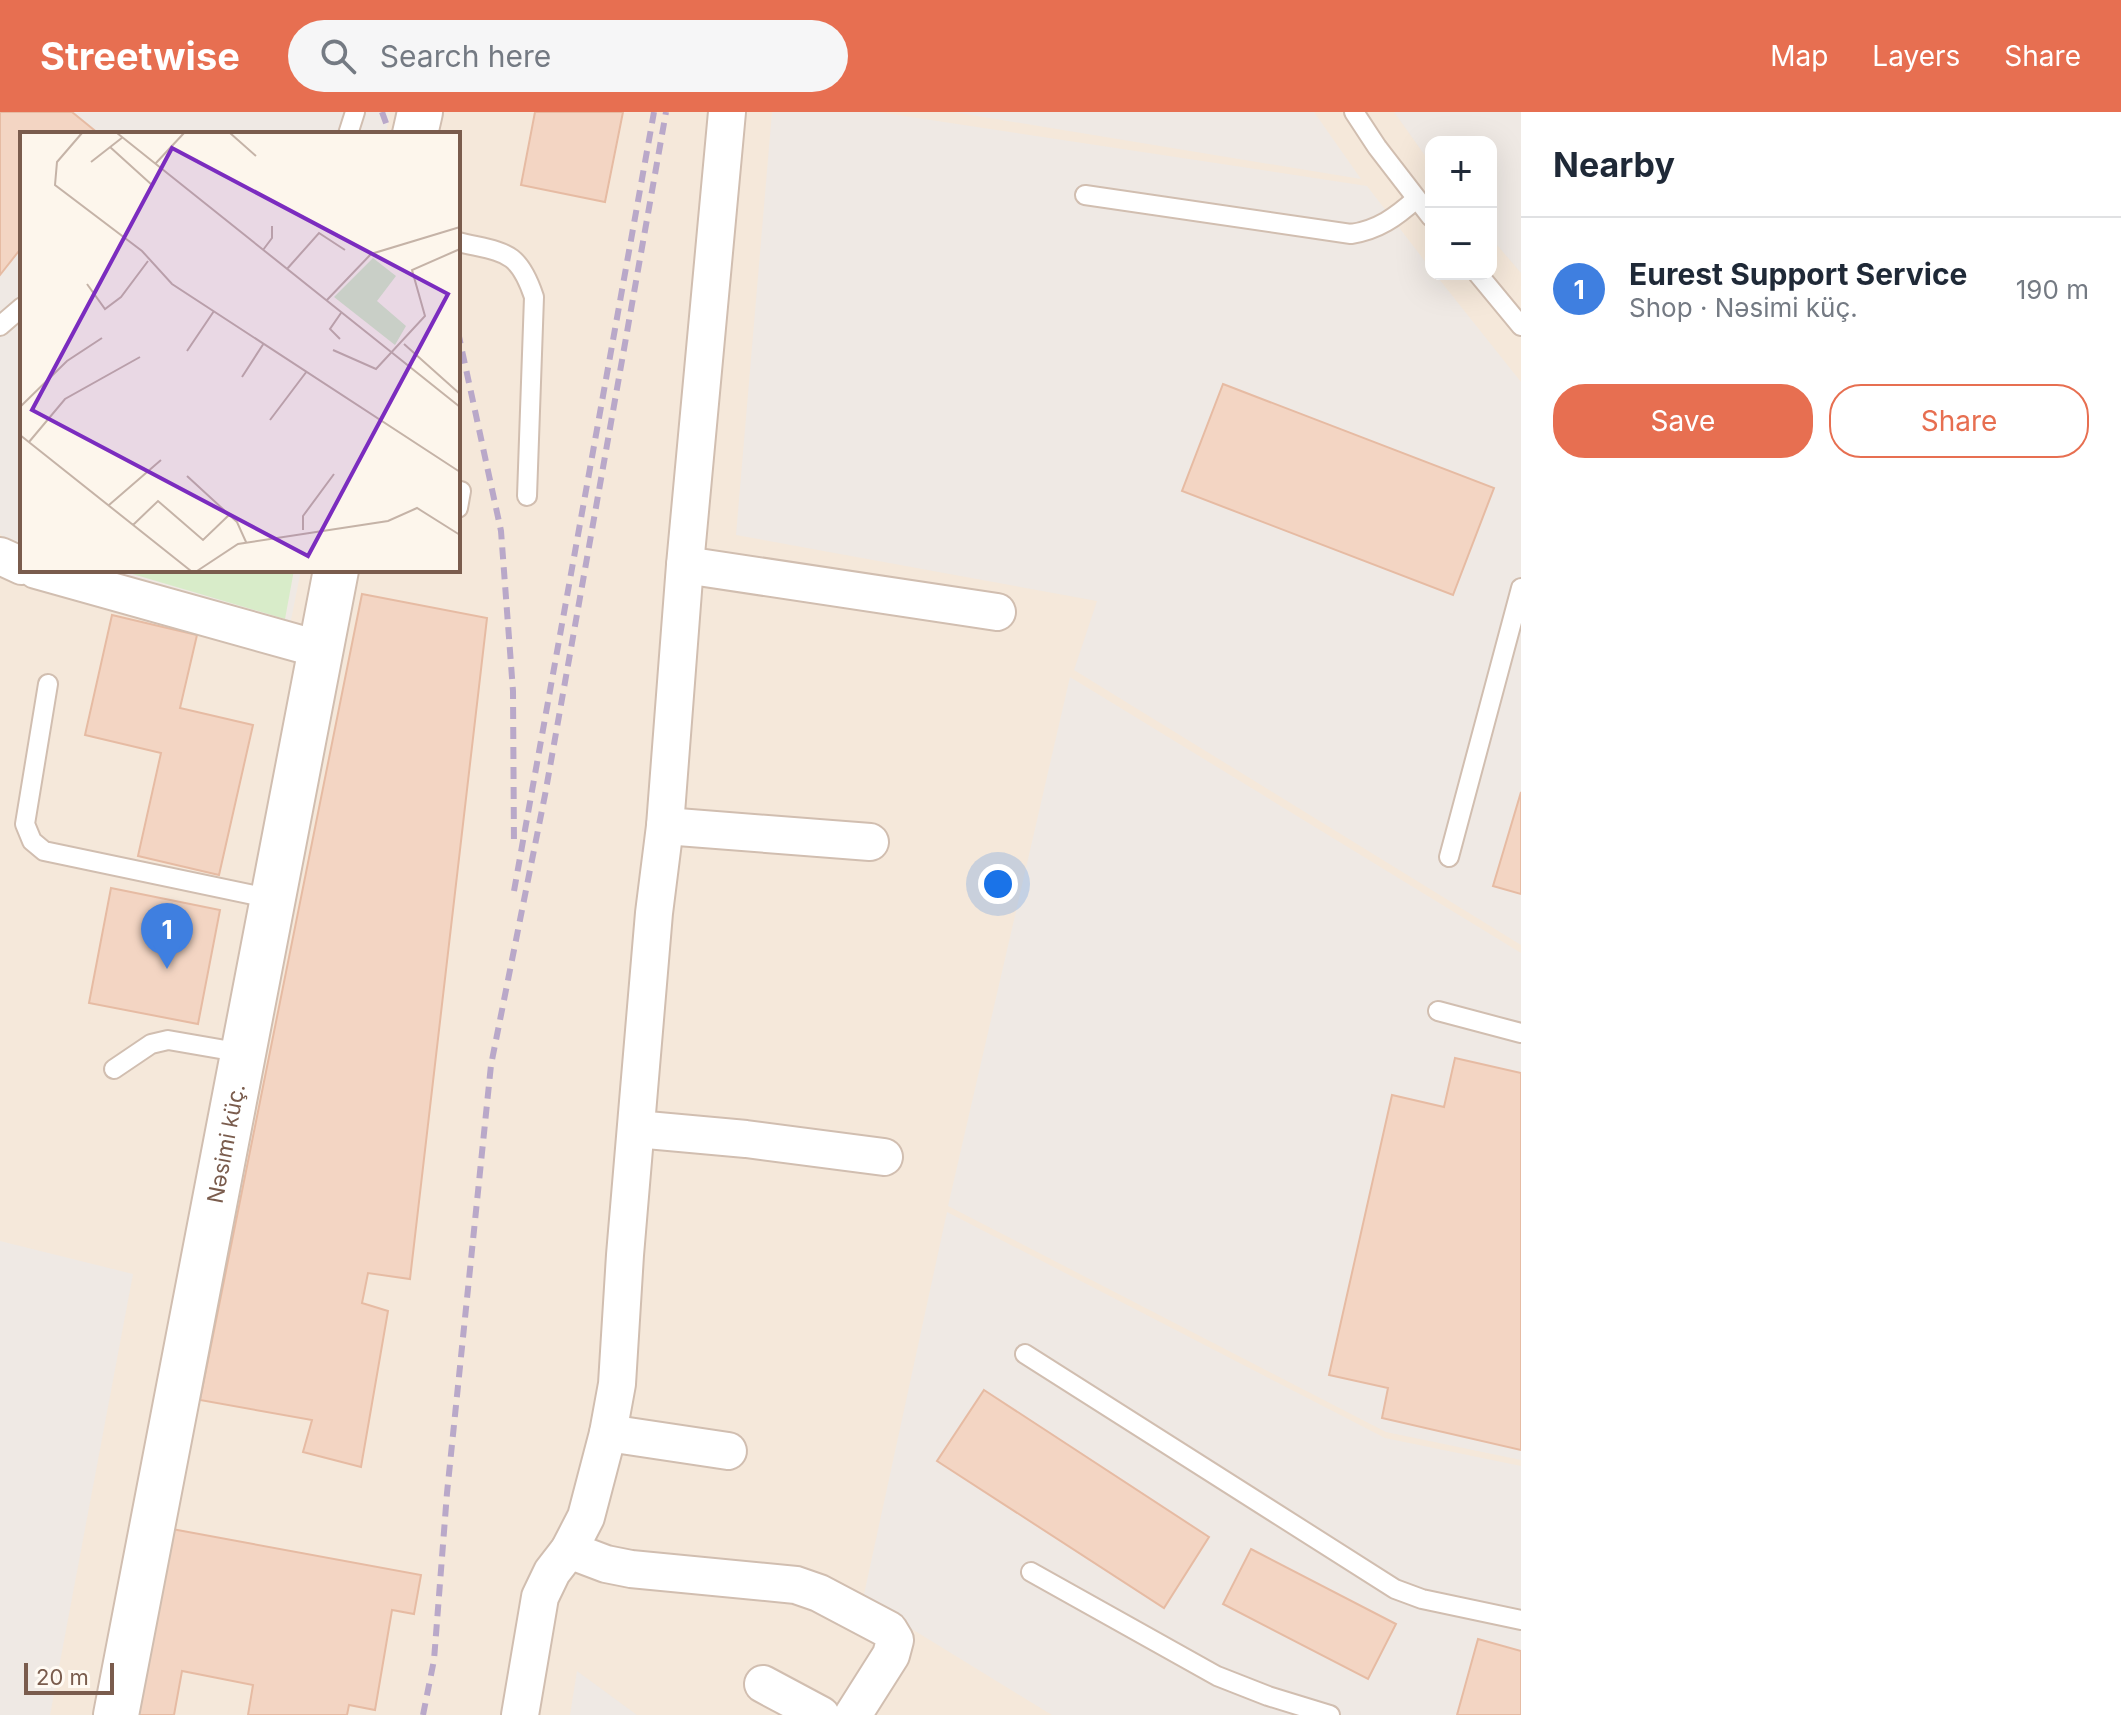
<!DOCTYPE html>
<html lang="en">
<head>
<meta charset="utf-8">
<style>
  :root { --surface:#fff; --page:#f6f6f7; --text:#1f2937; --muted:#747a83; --line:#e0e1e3; --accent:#e76f51 }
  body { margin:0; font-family:Inter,sans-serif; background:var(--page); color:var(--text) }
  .controls { position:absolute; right:24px; top:24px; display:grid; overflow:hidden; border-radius:16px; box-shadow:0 8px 32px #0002 }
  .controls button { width:72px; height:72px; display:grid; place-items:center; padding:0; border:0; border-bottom:2px solid var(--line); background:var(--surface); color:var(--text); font:40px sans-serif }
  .scale { position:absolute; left:24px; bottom:20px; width:90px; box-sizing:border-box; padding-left:8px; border:4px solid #7a5c4d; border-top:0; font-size:22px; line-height:28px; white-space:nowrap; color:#7a5c4d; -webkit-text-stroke:6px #fffaf3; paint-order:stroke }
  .you { position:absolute; left:998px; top:772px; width:28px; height:28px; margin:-20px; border:6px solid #fff; border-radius:50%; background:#1a73e8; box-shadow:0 0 0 12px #1a73e833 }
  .badge { display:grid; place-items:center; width:52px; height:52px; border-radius:50%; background:var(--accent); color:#fff; font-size:26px; font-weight:700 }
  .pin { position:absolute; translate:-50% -66px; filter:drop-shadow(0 2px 4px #0008) }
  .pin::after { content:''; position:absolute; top:42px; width:28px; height:24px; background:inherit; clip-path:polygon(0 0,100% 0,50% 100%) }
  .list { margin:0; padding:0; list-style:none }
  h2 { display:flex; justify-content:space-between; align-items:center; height:104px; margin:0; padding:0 32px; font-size:34px }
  h2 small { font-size:26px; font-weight:400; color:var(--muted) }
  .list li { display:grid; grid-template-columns:52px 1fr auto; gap:24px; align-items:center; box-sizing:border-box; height:144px; padding:0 32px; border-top:2px solid var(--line) }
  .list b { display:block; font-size:30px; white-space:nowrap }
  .list p { margin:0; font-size:26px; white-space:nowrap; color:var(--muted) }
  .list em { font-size:26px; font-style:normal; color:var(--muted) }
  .actions { display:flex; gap:16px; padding:24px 32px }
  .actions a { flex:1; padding:18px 0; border:2px solid var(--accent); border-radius:32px; text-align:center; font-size:28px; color:var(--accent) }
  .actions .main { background:var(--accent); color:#fff }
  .icon { flex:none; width:44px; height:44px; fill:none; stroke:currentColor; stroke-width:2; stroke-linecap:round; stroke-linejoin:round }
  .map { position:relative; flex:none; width:1521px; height:1603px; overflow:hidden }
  header { display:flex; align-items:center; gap:48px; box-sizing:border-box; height:112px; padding:0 40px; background:var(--accent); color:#fff }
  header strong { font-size:38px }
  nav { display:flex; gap:44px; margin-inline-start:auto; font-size:28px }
  .search { width:560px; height:72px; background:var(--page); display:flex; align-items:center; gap:20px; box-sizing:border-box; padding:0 28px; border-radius:44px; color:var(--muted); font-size:30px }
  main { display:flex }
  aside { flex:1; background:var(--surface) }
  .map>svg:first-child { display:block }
  .residential { fill:#f5e8da; fill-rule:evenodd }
  .industrial { fill:#efe9e4 }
  .green { fill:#d8ecc9 }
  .building { fill:#f3d5c3; stroke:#e6bba3; stroke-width:2 }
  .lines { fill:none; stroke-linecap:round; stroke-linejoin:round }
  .service-casing { stroke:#d1beb0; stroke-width:22 }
  .minor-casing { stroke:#d1beb0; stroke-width:40 }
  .tertiary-casing { stroke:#d1beb0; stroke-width:48 }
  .service { stroke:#fff; stroke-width:18 }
  .minor { stroke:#fff; stroke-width:36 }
  .tertiary { stroke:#fff; stroke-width:44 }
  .rail { stroke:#b9a8c9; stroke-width:6; stroke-dasharray:12 8; stroke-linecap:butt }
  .labels { text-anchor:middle; stroke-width:7; stroke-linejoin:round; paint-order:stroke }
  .street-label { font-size:22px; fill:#7a5c4d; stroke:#fffaf3 }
  .inset-road { fill:none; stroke:#c5b3a7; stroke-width:2 }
  .view { fill:#7b2cbf; fill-opacity:0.15; stroke:#7b2cbf; stroke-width:4 }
  .inset-edge { fill:none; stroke:#7a5c4d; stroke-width:4 }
</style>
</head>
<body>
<header>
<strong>Streetwise</strong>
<div class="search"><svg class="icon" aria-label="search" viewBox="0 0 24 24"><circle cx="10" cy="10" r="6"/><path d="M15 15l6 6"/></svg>Search here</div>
<nav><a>Map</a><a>Layers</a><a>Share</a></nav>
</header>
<main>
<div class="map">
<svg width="1521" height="1603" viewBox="0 0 1521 1603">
  <rect width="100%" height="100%" fill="#fdf6ec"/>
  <path class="residential" d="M0,0H1521V1603H0ZM22,22H458V458H22ZM1431,30H1491V162H1431Z"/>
  <g class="industrial">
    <path d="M0,0H390L386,22H22V436L10,432L0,422Z"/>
    <path d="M772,0H878L1367,74L1431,157V162H1435L1521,270V833L1074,558L1097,489L736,423Z"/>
    <path d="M953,0H1314L1361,67Z"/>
    <path d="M1394,0H1521V161L1491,126V30H1431V52Z"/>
    <path d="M100,458H301L290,513Z"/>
    <path d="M1070,565L1521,841V1348L1386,1320L948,1094Z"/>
    <path d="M947,1100L1385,1326L1521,1354V1603H1052L863,1487Z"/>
    <path d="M0,1129L133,1162L50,1603H0Z"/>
    <path d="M577,1559L637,1603H570Z"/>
  </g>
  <path class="green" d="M119,458H294L285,507Z"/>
  <g class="building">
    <path d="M0,0H72L99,22H22V135L0,163Z"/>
    <path d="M535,0H623L605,90L521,73Z"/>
    <path d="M1223,272L1494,376L1453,483L1182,379Z"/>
    <path d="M362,482L487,506L410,1167L368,1161L362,1191L388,1199L361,1355L303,1340L312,1308L200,1288Z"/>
    <path d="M112,503L197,523L180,596L253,613L219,763L138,744L161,641L85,623Z"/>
    <path d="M1521,680V782L1493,774Z"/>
    <path d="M111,776L220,798L198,912L89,891Z"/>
    <path d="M1455,946L1521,961V1338L1382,1306L1388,1276L1329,1263L1392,983L1444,995Z"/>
    <path d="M984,1278L1209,1425L1164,1496L937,1349Z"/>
    <path d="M172,1417L421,1463L414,1502L392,1498L375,1598L349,1593L347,1603H248L253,1573L182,1559L174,1603H138Z"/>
    <path d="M1251,1437L1396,1512L1368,1567L1223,1492Z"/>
    <path d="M1478,1527L1521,1539V1603H1457Z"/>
  </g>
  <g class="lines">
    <g class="service-casing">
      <g id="service">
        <path d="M1354,0L1377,35L1431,105"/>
        <path d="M348,22L355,0"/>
        <path d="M1085,83L1351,122C1378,118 1396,105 1416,87"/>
        <path d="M458,130C504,141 518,137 534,185L527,384"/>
        <path d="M1478,162L1521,214"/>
        <path d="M0,214L22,195"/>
        <path d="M458,396L461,379"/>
        <path d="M48,572L25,712L32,729L44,739L273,787"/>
        <path d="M1449,745L1521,476"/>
        <path d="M1438,899L1521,921"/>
        <path d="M114,957L151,932L168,928L243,941"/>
        <path d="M1025,1242L1395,1477L1422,1487L1521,1508"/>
        <path d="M1031,1460L1217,1564L1268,1584L1330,1603"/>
      </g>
    </g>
    <g class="minor-casing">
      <g id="minor">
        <path d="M0,444L22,454"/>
        <path d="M685,453L997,500"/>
        <path d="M36,458L322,538"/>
        <path d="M665,714L870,730"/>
        <path d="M636,1017L746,1027L884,1045"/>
        <path d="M608,1321L728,1339"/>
        <path d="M569,1438L606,1452L631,1457L796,1473L819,1481L889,1518L895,1528L891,1543L853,1603"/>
        <path d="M763,1572L821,1603"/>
        <path d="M520,1603L540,1485L552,1460L569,1438L586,1405L608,1321L617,1272L625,1143L654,801L665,714L685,453L727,0"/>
      </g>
    </g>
    <g class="tertiary-casing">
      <g id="tertiary">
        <path d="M415,22L420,0"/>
        <path id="s1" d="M116,1603L336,458"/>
      </g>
    </g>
    <use href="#service" class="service"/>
    <use href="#minor" class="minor"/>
    <use href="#tertiary" class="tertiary"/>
    <g class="rail">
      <path d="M382,0L390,22"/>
      <path d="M458,220L501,419L513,579L514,735"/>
      <path d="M514,779L654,0"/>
      <path d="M423,1603L434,1548L447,1381L491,953L545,683L666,0"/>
    </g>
  </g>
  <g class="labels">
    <g class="street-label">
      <text dy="8" stroke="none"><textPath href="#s1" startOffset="582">Nəsimi küç.</textPath></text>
    </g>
  </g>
  <g transform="translate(20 20)">
    <rect width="440" height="440" fill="#fdf6ec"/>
    <path d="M353,126L376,144L357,169L386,194L375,213L314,165Z" fill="#d8ecc9"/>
    <path class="inset-road" d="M62,1L37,30L35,53L122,119L152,152L440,340M97,1L440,275M210,1L236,24M90,15L132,53M71,30L103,5M136,31L164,1M243,118L252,106V94M267,137L299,101L325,118M67,152L85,177L101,165L128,129M306,169L351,122L440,95M320,207L310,197L321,181M384,212L440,262M313,218L356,237L405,184L392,138L440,117M167,219L194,179M222,245L244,211M0,275L47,229L82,206M250,288L287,239M0,303L171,439M9,310L45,267L120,225M167,344L217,390L226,410M89,373L141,328M113,393L138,369L183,408L209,383M283,398V384L314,342M177,439L218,412L368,389L397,376L440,403"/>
    <path class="view" d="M152,16L428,162L288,424L12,278Z"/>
    <rect width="440" height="440" class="inset-edge"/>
  </g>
</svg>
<div class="controls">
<button>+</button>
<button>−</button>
</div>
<div class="scale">20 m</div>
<div class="you"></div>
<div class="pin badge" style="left:167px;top:857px;background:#3f7fe0">1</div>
</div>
<aside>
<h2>Nearby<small></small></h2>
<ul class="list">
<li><span class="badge" style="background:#3f7fe0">1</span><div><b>Eurest Support Service</b><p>Shop · Nəsimi küç.</p></div><em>190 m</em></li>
</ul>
<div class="actions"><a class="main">Save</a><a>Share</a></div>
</aside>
</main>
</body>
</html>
